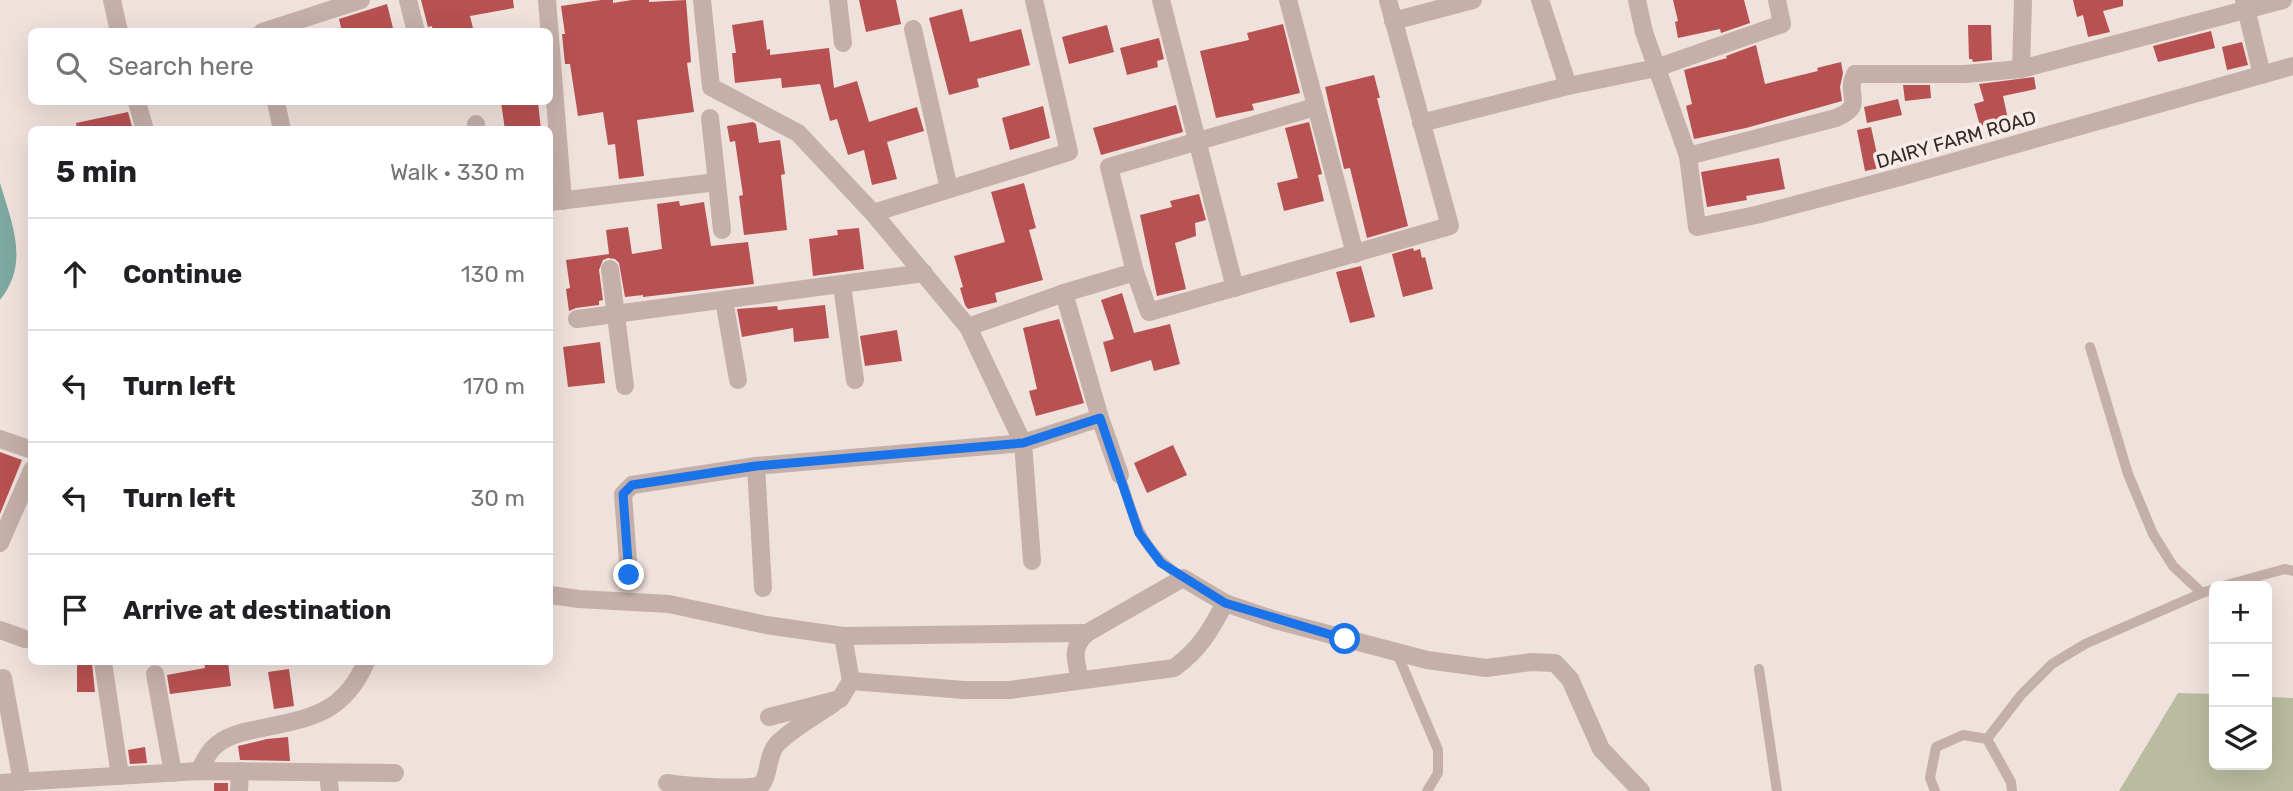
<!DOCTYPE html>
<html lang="en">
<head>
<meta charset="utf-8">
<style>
  :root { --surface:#fff; --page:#f2f2f2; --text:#202124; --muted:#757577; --line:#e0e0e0 }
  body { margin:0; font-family:Rubik,sans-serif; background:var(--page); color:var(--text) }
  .controls { position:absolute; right:21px; bottom:21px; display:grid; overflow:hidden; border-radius:10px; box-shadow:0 7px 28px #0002 }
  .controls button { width:63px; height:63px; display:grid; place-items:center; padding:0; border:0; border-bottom:2px solid var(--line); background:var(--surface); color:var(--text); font:35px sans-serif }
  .stop { position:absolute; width:21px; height:21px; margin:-16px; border:5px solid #1a73e8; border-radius:50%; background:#fff }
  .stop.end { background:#1a73e8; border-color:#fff; box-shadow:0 2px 7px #0008 }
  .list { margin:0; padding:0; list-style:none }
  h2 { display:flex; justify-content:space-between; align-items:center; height:91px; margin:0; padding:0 28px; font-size:30px }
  h2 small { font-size:23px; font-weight:400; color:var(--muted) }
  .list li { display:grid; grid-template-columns:46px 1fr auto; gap:21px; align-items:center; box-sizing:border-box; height:112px; padding:0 28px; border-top:2px solid var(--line) }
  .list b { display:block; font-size:26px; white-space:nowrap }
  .list em { font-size:23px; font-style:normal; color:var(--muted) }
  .icon { flex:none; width:38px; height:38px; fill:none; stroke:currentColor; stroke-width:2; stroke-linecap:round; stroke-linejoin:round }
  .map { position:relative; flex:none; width:2293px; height:791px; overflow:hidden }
  .search { position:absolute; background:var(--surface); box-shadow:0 7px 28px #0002; left:28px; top:28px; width:525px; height:77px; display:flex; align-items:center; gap:18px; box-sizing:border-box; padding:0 24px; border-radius:10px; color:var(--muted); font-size:26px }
  .panel { position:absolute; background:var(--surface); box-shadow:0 7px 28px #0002; left:28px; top:126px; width:525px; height:539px; border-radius:10px }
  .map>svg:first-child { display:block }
  .green { fill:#b9bc9e }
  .water { fill:#7ea9a0 }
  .building { fill:#b85151 }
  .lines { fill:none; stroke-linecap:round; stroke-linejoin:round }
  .service { stroke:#c5afa9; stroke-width:10 }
  .minor { stroke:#c5afa9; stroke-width:18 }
  .route { stroke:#1a73e8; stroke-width:9 }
  .labels { text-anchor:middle; stroke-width:7; stroke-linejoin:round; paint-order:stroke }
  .street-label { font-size:19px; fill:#332928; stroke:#f7ece8 }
</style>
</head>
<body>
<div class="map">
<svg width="2293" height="791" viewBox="0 0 2293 791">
  <rect width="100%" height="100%" fill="#efe1dc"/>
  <path class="green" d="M2178,693L2214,694V765H2267V697L2293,698V791H2119Z"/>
  <path class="water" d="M0,183C12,224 30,263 0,300Z"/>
  <g class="building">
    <path d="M421,0H513L514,8L470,16L474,32H433L432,26L428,27Z"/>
    <path d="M601,0H613V3L632,0H649V2L686,0L691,62L687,63L694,112L637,120L644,176L619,179L615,144L608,145L603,112L578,116L570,64H565L562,34H565L561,6Z"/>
    <path d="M859,0H896L901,24L866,32Z"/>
    <path d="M1673,0H1744L1750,23L1721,33L1720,29L1678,38L1675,22L1678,21Z"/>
    <path d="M2073,0H2123V6L2103,11L2110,32L2088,37L2083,15L2077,17Z"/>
    <path d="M387,4L394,32H342L339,19Z"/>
    <path d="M962,9L970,42L1021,29L1030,65L977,79L979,87L949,95L929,18Z"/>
    <path d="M763,20L767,50L770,49V55L829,48L834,88L857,81L869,122L917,107L924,131L887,142L897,179L872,185L864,150L848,155L837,119L830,121L820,84L782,88L781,78L735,83L732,53H736L732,25Z"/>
    <path d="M1283,24L1300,93L1252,104L1254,110L1216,118L1200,51L1249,40L1247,33Z"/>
    <path d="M1107,25L1114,52L1069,64L1062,37Z"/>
    <path d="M1968,25H1991L1992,60L1973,62L1972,59H1969Z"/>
    <path d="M2211,31L2215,48L2158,62L2153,46Z"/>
    <path d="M1159,38L1164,59L1157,61L1158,67L1127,75L1120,48Z"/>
    <path d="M2242,42L2248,65L2227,70L2222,47Z"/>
    <path d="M1756,45L1765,84L1818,71L1817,68L1841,62L1843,73L1840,87L1842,101L1746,128L1694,139L1686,106L1692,104L1684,70L1727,58L1726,56Z"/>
    <path d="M1374,75L1380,98H1377L1408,226L1367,238L1350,168L1344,169L1325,87Z"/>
    <path d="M2034,77L2036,89L2003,96L2008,119L1980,126L1974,104L1984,101L1979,84Z"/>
    <path d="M1903,85H1930L1931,98L1905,101Z"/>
    <path d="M1898,99L1902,115L1867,123L1864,107Z"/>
    <path d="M501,102H519V105L538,102L541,130H505Z"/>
    <path d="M1176,105L1183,132L1101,155L1093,128Z"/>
    <path d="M1043,106L1050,138L1010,150L1002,118Z"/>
    <path d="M128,112L133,130H77L76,123Z"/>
    <path d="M753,122L756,124L759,143L780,140L785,174L781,175L787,230L744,235L739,196L743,195L735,141L730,142L727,126Z"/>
    <path d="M1309,122L1322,174L1318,175L1324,201L1284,211L1277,183L1298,178L1285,128Z"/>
    <path d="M1871,127L1880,168L1865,171L1857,130Z"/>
    <path d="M1779,158L1785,189L1746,196L1747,200L1707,207L1701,172Z"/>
    <path d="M1024,183L1036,228L1029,230L1043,280L995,293L997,302L968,309L965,305L960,288L963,287L954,256L1005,242L991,192Z"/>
    <path d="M1199,194L1206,220L1195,223L1196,236L1175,243L1186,289L1157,296L1140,215L1172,207L1170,201Z"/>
    <path d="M679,201L680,206L704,202L711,246L748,242L754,284L643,297V295L625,297L619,263L615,259L608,258L603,260L599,270L603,300L599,301V305L576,308L569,311L566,289L570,288L566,260L609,254L606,230L628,227L632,254L662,249L657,204Z"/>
    <path d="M859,228L864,269L813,276L809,239L838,235L837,230Z"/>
    <path d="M1413,248L1414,251L1420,249L1422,258L1425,257L1433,289L1403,297L1392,254Z"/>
    <path d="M1361,266L1375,317L1350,323L1336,272Z"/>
    <path d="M1122,293L1134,333L1170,324L1180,364L1154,371L1151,360L1111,372L1103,342L1114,339L1101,300Z"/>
    <path d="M825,305L829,338L794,342L793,328L742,337L737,309L777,306L778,310Z"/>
    <path d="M1059,319L1084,403L1036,416L1029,391L1037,389L1023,328Z"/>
    <path d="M897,330L902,361L865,366L860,336Z"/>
    <path d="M600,342L605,383L568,387L563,347Z"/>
    <path d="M1173,445L1187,475L1147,493L1134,463Z"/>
    <path d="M0,452L22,460L0,514Z"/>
    <path d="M204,662H228L231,686L170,694L167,675L205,668Z"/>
    <path d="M77,663H92L95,692H77Z"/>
    <path d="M289,669L294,706L274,709L268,672Z"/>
    <path d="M288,737L290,761L240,760L238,746L267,739Z"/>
    <path d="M145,747L147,763L130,764L128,750Z"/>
    <rect x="214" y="783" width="14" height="8"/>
  </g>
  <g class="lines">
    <g class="service">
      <path d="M2090,347L2128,474L2153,534L2173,566L2202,593L2214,589"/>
      <path d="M1120,475C1136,523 1139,549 1183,578"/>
      <path d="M2223,586L2285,569L2293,571"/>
      <path d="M1397,653L1438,750V773L1427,791"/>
      <path d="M1759,669L1777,791"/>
      <path d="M1987,739L2021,695L2052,664L2085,644L2202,593"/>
      <path d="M1935,791L1930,778L1936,747L1963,735L1987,739L2011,782L2012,791"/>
    </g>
    <g class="minor">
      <path d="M112,0L119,32"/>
      <path d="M408,0L416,32"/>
      <path d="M547,0L563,201"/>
      <path d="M702,0L711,87L798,133L873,213L968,327L1064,293L1135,272L1149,312L1450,226L1388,0"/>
      <path d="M838,0L843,43"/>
      <path d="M1161,0L1235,288"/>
      <path d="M1288,0L1355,254"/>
      <path d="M1540,0L1568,86"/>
      <path d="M1637,0L1644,32L1688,156L1836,118C1867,105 1844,96 1855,74H1965L2021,69L2283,0"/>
      <path d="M2244,0L2262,75"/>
      <path d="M1393,21L1473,0"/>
      <path d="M913,29L949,189"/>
      <path d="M262,32L361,0"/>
      <path d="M2021,69L2023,0"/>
      <path d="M137,102L145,130"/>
      <path d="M276,102L282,130"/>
      <path d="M710,118L722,230"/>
      <path d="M1421,123L1568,86L1656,68L1782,24L1777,0"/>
      <path d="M476,124V130"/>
      <path d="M1688,156L1697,227L1756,215L1900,177L2293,66"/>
      <path d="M550,202L717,182"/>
      <path d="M873,213L1069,152L1034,0"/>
      <path d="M610,269L625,386"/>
      <path d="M1135,272L1109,167L1315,107"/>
      <path d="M842,285L855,380"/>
      <path d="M1064,293L1100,418L1120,475"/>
      <path d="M724,300L738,380"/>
      <path d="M577,319L924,273"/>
      <path d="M968,327L1023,443L1032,561"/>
      <path d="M0,439L32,450"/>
      <path d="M756,466L763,588"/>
      <path d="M0,543L32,470"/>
      <path d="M629,574L623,494L632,485L756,466L1023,443L1100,418"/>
      <path d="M550,595L579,599L669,604L766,625L843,636L851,681L840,699L769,717"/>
      <path d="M0,630L25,639"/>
      <path d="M843,636L1087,633"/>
      <path d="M103,662L120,776"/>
      <path d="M155,674L173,773"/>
      <path d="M3,678L22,782"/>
      <path d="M1080,680C1076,660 1070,648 1087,633L1183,578L1225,603L1275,620L1427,660L1486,668L1532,662L1555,663L1570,679L1601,749L1641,791"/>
      <path d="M851,681L964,690H1010L1174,668C1200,649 1210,631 1225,603"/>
      <path d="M199,771C203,764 207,754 213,748C225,736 242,732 258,729C309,718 343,715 366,662"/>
      <path d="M328,773L330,791"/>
      <path d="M0,783L199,771L395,773"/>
      <path d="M667,783C685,786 750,791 762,784C770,773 767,755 777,744C790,730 818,714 834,703"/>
      <path d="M239,791L240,771"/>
    </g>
  </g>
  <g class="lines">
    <path class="route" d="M629,575L623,494L632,485L756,466L1023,443L1100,418L1139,533L1161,563L1225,603L1345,639"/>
  </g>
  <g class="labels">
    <g class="street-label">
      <text transform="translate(1956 139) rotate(-16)" y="7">DAIRY FARM ROAD</text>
    </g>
  </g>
</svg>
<div class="controls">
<button>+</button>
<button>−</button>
<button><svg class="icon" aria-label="layers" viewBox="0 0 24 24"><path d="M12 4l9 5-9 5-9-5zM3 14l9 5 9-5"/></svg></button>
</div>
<div class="stop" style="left:1345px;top:639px"></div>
<div class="stop end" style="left:629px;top:575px"></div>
<div class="search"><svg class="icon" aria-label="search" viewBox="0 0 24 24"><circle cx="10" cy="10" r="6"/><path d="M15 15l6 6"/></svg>Search here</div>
<section class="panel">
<h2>5 min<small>Walk · 330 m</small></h2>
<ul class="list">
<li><svg class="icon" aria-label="ahead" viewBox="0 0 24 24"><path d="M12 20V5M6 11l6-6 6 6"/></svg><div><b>Continue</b></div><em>130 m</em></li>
<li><svg class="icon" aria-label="left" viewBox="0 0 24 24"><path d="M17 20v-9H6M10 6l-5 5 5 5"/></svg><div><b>Turn left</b></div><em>170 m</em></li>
<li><svg class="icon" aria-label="left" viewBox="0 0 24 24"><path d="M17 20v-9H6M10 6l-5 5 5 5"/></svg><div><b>Turn left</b></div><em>30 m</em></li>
<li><svg class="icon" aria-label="arrive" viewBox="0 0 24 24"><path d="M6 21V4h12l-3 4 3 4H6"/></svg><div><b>Arrive at destination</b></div></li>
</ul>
</section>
</div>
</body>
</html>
